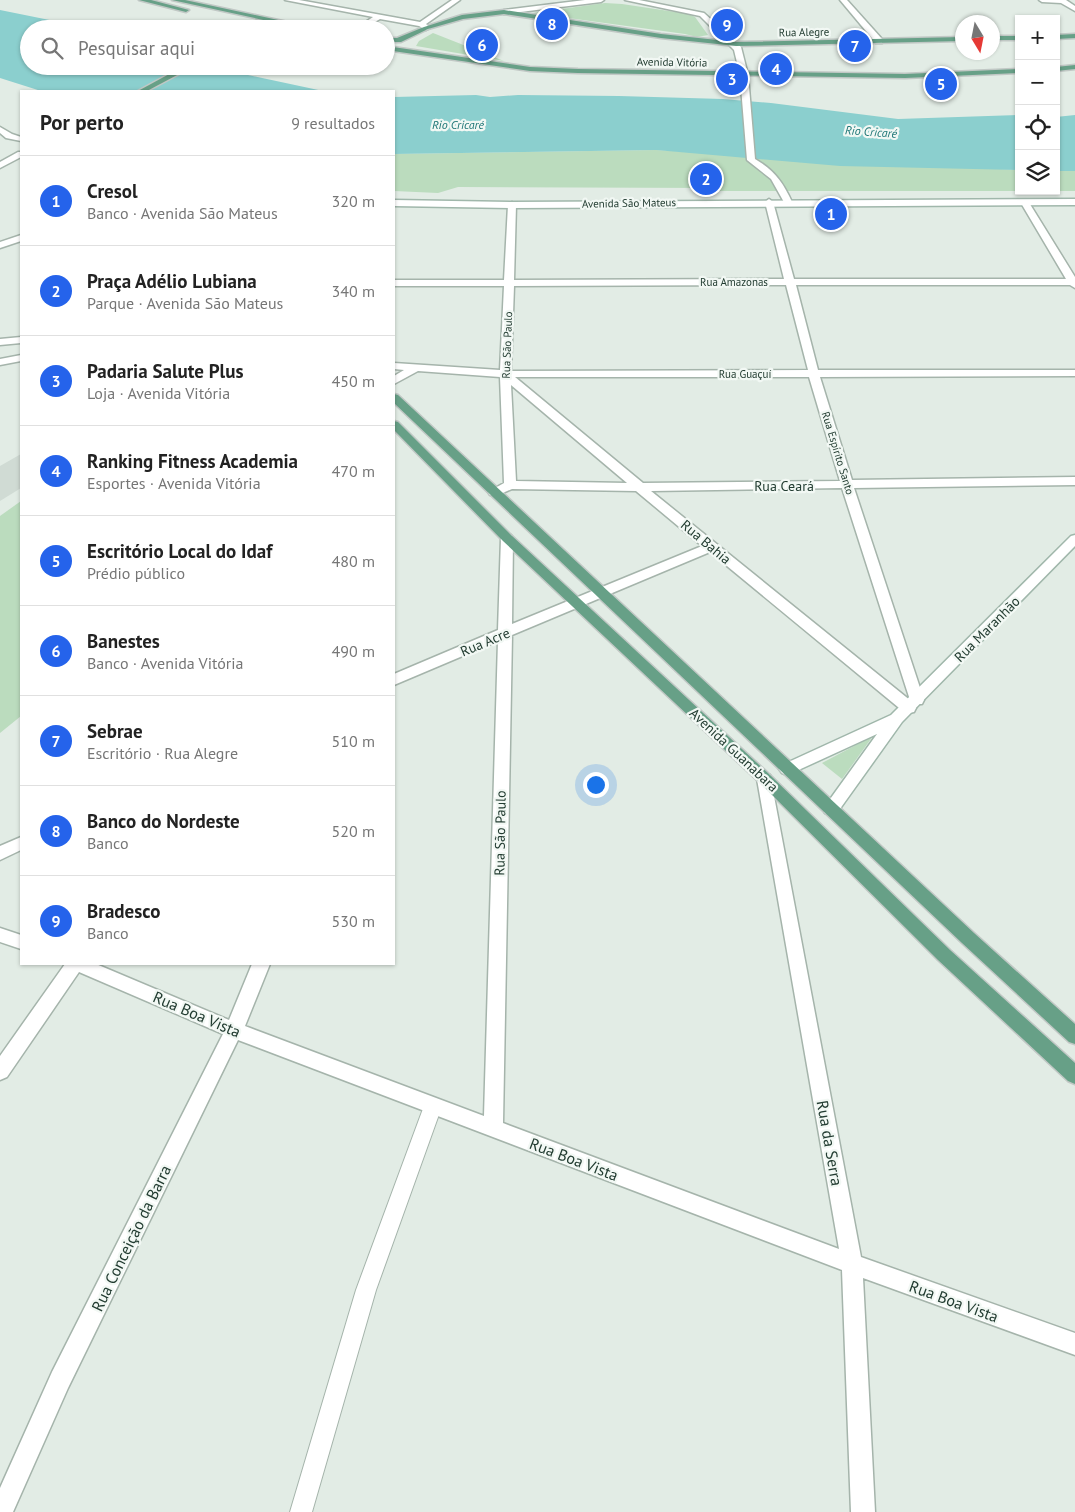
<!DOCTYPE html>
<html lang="pt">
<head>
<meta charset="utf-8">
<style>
  :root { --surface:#fff; --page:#f2f2f2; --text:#222; --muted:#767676; --line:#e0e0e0; --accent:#2563eb }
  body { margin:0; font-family:"PT Sans",sans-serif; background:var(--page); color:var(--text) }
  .controls { position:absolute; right:15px; top:15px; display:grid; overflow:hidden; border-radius:0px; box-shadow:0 1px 4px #0004 }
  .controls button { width:45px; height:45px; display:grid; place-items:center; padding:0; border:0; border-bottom:1px solid var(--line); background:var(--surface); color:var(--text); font:25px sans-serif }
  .compass { position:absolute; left:955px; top:15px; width:45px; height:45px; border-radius:50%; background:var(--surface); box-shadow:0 1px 4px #0004; rotate:170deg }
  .you { position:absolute; left:595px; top:784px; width:18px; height:18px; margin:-12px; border:4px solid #fff; border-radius:50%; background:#1a73e8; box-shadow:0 0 0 8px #1a73e833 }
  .badge { display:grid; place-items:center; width:32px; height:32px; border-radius:50%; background:var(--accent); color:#fff; font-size:16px; font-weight:700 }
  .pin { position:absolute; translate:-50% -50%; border:2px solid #fff; box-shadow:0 1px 5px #0006 }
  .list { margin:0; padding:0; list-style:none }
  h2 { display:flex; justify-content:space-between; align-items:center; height:65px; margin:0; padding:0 20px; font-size:21px }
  h2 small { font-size:16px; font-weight:400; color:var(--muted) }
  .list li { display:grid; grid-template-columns:32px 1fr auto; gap:15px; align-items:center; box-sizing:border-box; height:90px; padding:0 20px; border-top:1px solid var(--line) }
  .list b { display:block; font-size:19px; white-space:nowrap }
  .list p { margin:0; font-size:16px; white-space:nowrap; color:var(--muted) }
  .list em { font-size:16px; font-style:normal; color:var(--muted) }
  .icon { flex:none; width:28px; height:28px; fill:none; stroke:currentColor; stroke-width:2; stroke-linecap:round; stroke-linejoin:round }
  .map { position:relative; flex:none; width:1075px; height:1512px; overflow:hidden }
  .search { position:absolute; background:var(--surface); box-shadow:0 1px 4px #0004; left:20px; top:20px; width:375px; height:55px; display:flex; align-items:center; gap:12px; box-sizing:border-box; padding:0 18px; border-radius:28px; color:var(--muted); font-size:19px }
  .panel { position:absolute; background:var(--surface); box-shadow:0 1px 4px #0004; left:20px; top:90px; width:375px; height:875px; border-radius:0px }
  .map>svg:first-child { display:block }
  .built { fill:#d0dbd4 }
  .green { fill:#bbdcbe }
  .water { fill:#8bcfce }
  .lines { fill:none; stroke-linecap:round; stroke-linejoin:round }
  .lane-casing { stroke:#a5b4ab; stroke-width:2 }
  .street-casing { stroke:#a5b4ab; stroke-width:3 }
  .secondary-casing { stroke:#a0b7ab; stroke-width:3 }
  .primary-casing { stroke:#c1c8c5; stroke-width:3 }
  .lane { fill:#fff; fill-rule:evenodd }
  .street { fill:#fff; fill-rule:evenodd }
  .secondary { fill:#fff; fill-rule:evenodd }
  .primary { fill:#67a087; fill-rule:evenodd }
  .labels { text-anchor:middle; stroke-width:4.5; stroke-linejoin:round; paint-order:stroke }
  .far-street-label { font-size:11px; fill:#223c31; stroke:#f2f8f4 }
  .far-water-label { font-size:12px; font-style:italic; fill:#1e7676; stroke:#f2f8f4 }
  .street-label { font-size:14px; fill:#223c31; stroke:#f2f8f4 }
  .near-street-label { font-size:16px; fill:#223c31; stroke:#f2f8f4 }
</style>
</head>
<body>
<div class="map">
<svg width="1075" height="1512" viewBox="0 0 1075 1512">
  <rect width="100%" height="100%" fill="#e2ece5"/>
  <path class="built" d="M21,454V488L0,501V466Z"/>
  <g class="green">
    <path d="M605,3L622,4L689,14L695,17L708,35L697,37L685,34L532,13Z"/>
    <path d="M433,33L504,61L416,46L419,41Z"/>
    <path d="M656,150L1019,170V191H715L714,188L458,187L438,193L394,191V154Z"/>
    <rect x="1056" y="171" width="19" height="20"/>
    <path d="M21,501V716L0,733V516Z"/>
    <path d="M873,736L842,779L822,763Z"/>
  </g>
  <g class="water">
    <path d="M0,10L94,29H29V66H202L230,74L248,75L323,91H41L0,78Z"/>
    <path d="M476,95L490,97L518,95L619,96L723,99L771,103L898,119L1019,115V170L840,166L656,150L394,154V97Z"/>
    <path d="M1075,115V171H1056V117Z"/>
  </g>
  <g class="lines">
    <g class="lane-casing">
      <path id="lane" d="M433,1098L439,1100L442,1106L376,1290L312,1512H290L356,1290L424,1106L427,1100Z"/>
    </g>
    <g class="street-casing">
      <g id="street">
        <path d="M285,0H299L420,22L452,0H460L426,24L430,28L426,30L419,26L380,19L363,29H355L373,17Z"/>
        <path d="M585,0H604L601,2L504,14L501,12L504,10Z"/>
        <path d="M625,0H639L704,13L741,47L748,75L755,159C774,170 783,182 792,202L791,204H785L771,179L747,160L740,75L734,50L700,16Z"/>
        <path d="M840,0H847L882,39V43H876Z"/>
        <path d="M1039,0H1066L1075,6V11L1061,3L1042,2Z"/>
        <path d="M0,127L12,134L21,137V141L6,138L0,133Z"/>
        <path d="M18,152H21V157L0,168V162Z"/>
        <path d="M769,199L773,202L794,279H1066L1021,203L1025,200L1028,201L1075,277V288L1070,285H796L818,370H1075V376L820,377L852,480L1075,477V485L854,488L924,700L922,704H914L916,708L914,712L909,713L904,712L710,552L512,635L503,1123L839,1249L757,779L760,775L765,773L770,775L861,1257L1075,1333V1355L863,1278L875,1512H851L842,1270L238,1040L68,1388L13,1512H0V1488L52,1372L223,1034L79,972L7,1077L0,1080V1056L65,964H96L229,1020L252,964H270L245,1026L484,1116L498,641L394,685V674L498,630L501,538L503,535H511L513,538L512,624L702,546L636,491L512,489L498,495H490L488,492L504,483L500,377L418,371L394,384V376L404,370L394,369V363L500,370L504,286H394V280H504L508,205L512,202L516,205L514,280L784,279L765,202ZM786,285L808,370L511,371L514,286ZM515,377H809L840,481L643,483ZM511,385L627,483L516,481ZM842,488L910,700L911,701L651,491Z"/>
        <path d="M21,235V241L0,248V242Z"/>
        <path d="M21,337V343L0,345V339Z"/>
        <path d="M21,355V361L0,365V359Z"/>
        <path d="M21,837V850L0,860V846Z"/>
        <path d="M0,928L21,935V949L0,942Z"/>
      </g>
    </g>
    <g class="secondary-casing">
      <g id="secondary">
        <path d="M1075,199V205L512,208L394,206V200L512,202Z"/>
        <path d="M1075,535V546L902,722L837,813L831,815L825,813L823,809L877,734L792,773L787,775L782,773L779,769L782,765L891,715L1071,536Z"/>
      </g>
    </g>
    <g class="primary-casing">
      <g id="primary">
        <path d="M139,0H151L189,10L186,12Z"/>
        <path d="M172,0H185L320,29H305Z"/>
        <path d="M504,10L661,34L736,42L962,37V41L736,46L661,38L504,14L463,19L428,29L401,42H386V38H397L424,27L462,15Z"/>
        <path d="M1075,34V38L1056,39V35Z"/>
        <rect x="992" y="36" width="27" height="4"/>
        <path d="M386,46L530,67L578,69L905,74L1019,69V73L905,78L578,73L530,71L386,50Z"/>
        <path d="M1075,65V69L1056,71V67Z"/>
        <path d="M184,66H194L147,91H138Z"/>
        <path d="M394,394L398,395L974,933L1075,1024V1044L1069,1042L962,943L394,403Z"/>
        <path d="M394,421L398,422L511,535L770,775L950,950L1075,1063V1084L1068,1081L938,960L760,783L503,541L394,430Z"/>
      </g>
    </g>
    <use href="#lane" class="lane"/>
    <use href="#street" class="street"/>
    <use href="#secondary" class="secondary"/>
    <use href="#primary" class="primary"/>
  </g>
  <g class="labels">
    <g class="far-street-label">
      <text transform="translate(804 32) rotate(-1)" y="4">Rua Alegre</text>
      <text transform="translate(672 62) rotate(1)" y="4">Avenida Vitória</text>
      <text transform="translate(629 203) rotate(-1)" y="4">Avenida São Mateus</text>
      <text x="734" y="286">Rua Amazonas</text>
      <text transform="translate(507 345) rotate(-88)" y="4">Rua São Paulo</text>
      <text x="745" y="378">Rua Guaçuí</text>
      <text transform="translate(838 453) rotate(73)" y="4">Rua Espírito Santo</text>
    </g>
    <g class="far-water-label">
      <text x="458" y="129">Rio Cricaré</text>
      <text transform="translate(871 132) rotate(4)" y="4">Rio Cricaré</text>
    </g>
    <g class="street-label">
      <text x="784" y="491">Rua Ceará</text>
      <text transform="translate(706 542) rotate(40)" y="5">Rua Bahia</text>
      <text transform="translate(987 629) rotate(-45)" y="5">Rua Maranhão</text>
      <text transform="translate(485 642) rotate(-23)" y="5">Rua Acre</text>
      <text transform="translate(734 750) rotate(43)" y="5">Avenida Guanabara</text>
      <text transform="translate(500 833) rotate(-89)" y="5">Rua São Paulo</text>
    </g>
    <g class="near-street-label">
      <text transform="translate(197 1014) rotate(23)" y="6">Rua Boa Vista</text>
      <text transform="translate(830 1143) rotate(80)" y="6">Rua da Serra</text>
      <text transform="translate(574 1159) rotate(21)" y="6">Rua Boa Vista</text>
      <text transform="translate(131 1238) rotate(-64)" y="6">Rua Conceição da Barra</text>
      <text transform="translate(954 1301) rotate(20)" y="6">Rua Boa Vista</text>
    </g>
  </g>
</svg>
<div class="controls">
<button>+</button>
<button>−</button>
<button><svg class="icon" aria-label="locate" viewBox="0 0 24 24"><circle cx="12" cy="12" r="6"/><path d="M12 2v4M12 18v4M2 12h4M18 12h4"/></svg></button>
<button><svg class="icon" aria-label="layers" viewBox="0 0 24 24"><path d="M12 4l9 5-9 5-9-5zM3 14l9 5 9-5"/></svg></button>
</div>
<svg class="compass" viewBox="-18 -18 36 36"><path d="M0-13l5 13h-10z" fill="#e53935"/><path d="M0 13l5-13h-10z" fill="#767676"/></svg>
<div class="you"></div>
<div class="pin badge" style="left:831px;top:214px">1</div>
<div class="pin badge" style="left:706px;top:179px">2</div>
<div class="pin badge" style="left:732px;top:79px">3</div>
<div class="pin badge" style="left:776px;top:69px">4</div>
<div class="pin badge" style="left:941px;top:84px">5</div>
<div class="pin badge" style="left:482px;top:45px">6</div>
<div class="pin badge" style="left:855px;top:46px">7</div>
<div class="pin badge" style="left:552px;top:24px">8</div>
<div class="pin badge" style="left:727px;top:25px">9</div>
<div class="search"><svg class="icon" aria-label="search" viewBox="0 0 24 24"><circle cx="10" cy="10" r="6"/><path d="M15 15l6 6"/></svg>Pesquisar aqui</div>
<section class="panel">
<h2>Por perto<small>9 resultados</small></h2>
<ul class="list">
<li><span class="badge">1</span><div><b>Cresol</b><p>Banco · Avenida São Mateus</p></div><em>320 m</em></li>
<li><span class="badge">2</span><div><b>Praça Adélio Lubiana</b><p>Parque · Avenida São Mateus</p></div><em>340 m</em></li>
<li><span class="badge">3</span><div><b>Padaria Salute Plus</b><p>Loja · Avenida Vitória</p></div><em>450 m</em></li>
<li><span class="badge">4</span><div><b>Ranking Fitness Academia</b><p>Esportes · Avenida Vitória</p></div><em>470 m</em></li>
<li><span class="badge">5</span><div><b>Escritório Local do Idaf</b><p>Prédio público</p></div><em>480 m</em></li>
<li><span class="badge">6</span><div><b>Banestes</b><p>Banco · Avenida Vitória</p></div><em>490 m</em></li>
<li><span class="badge">7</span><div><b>Sebrae</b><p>Escritório · Rua Alegre</p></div><em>510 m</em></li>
<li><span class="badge">8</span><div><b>Banco do Nordeste</b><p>Banco</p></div><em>520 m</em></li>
<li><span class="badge">9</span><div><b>Bradesco</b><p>Banco</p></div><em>530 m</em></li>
</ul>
</section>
</div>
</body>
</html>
